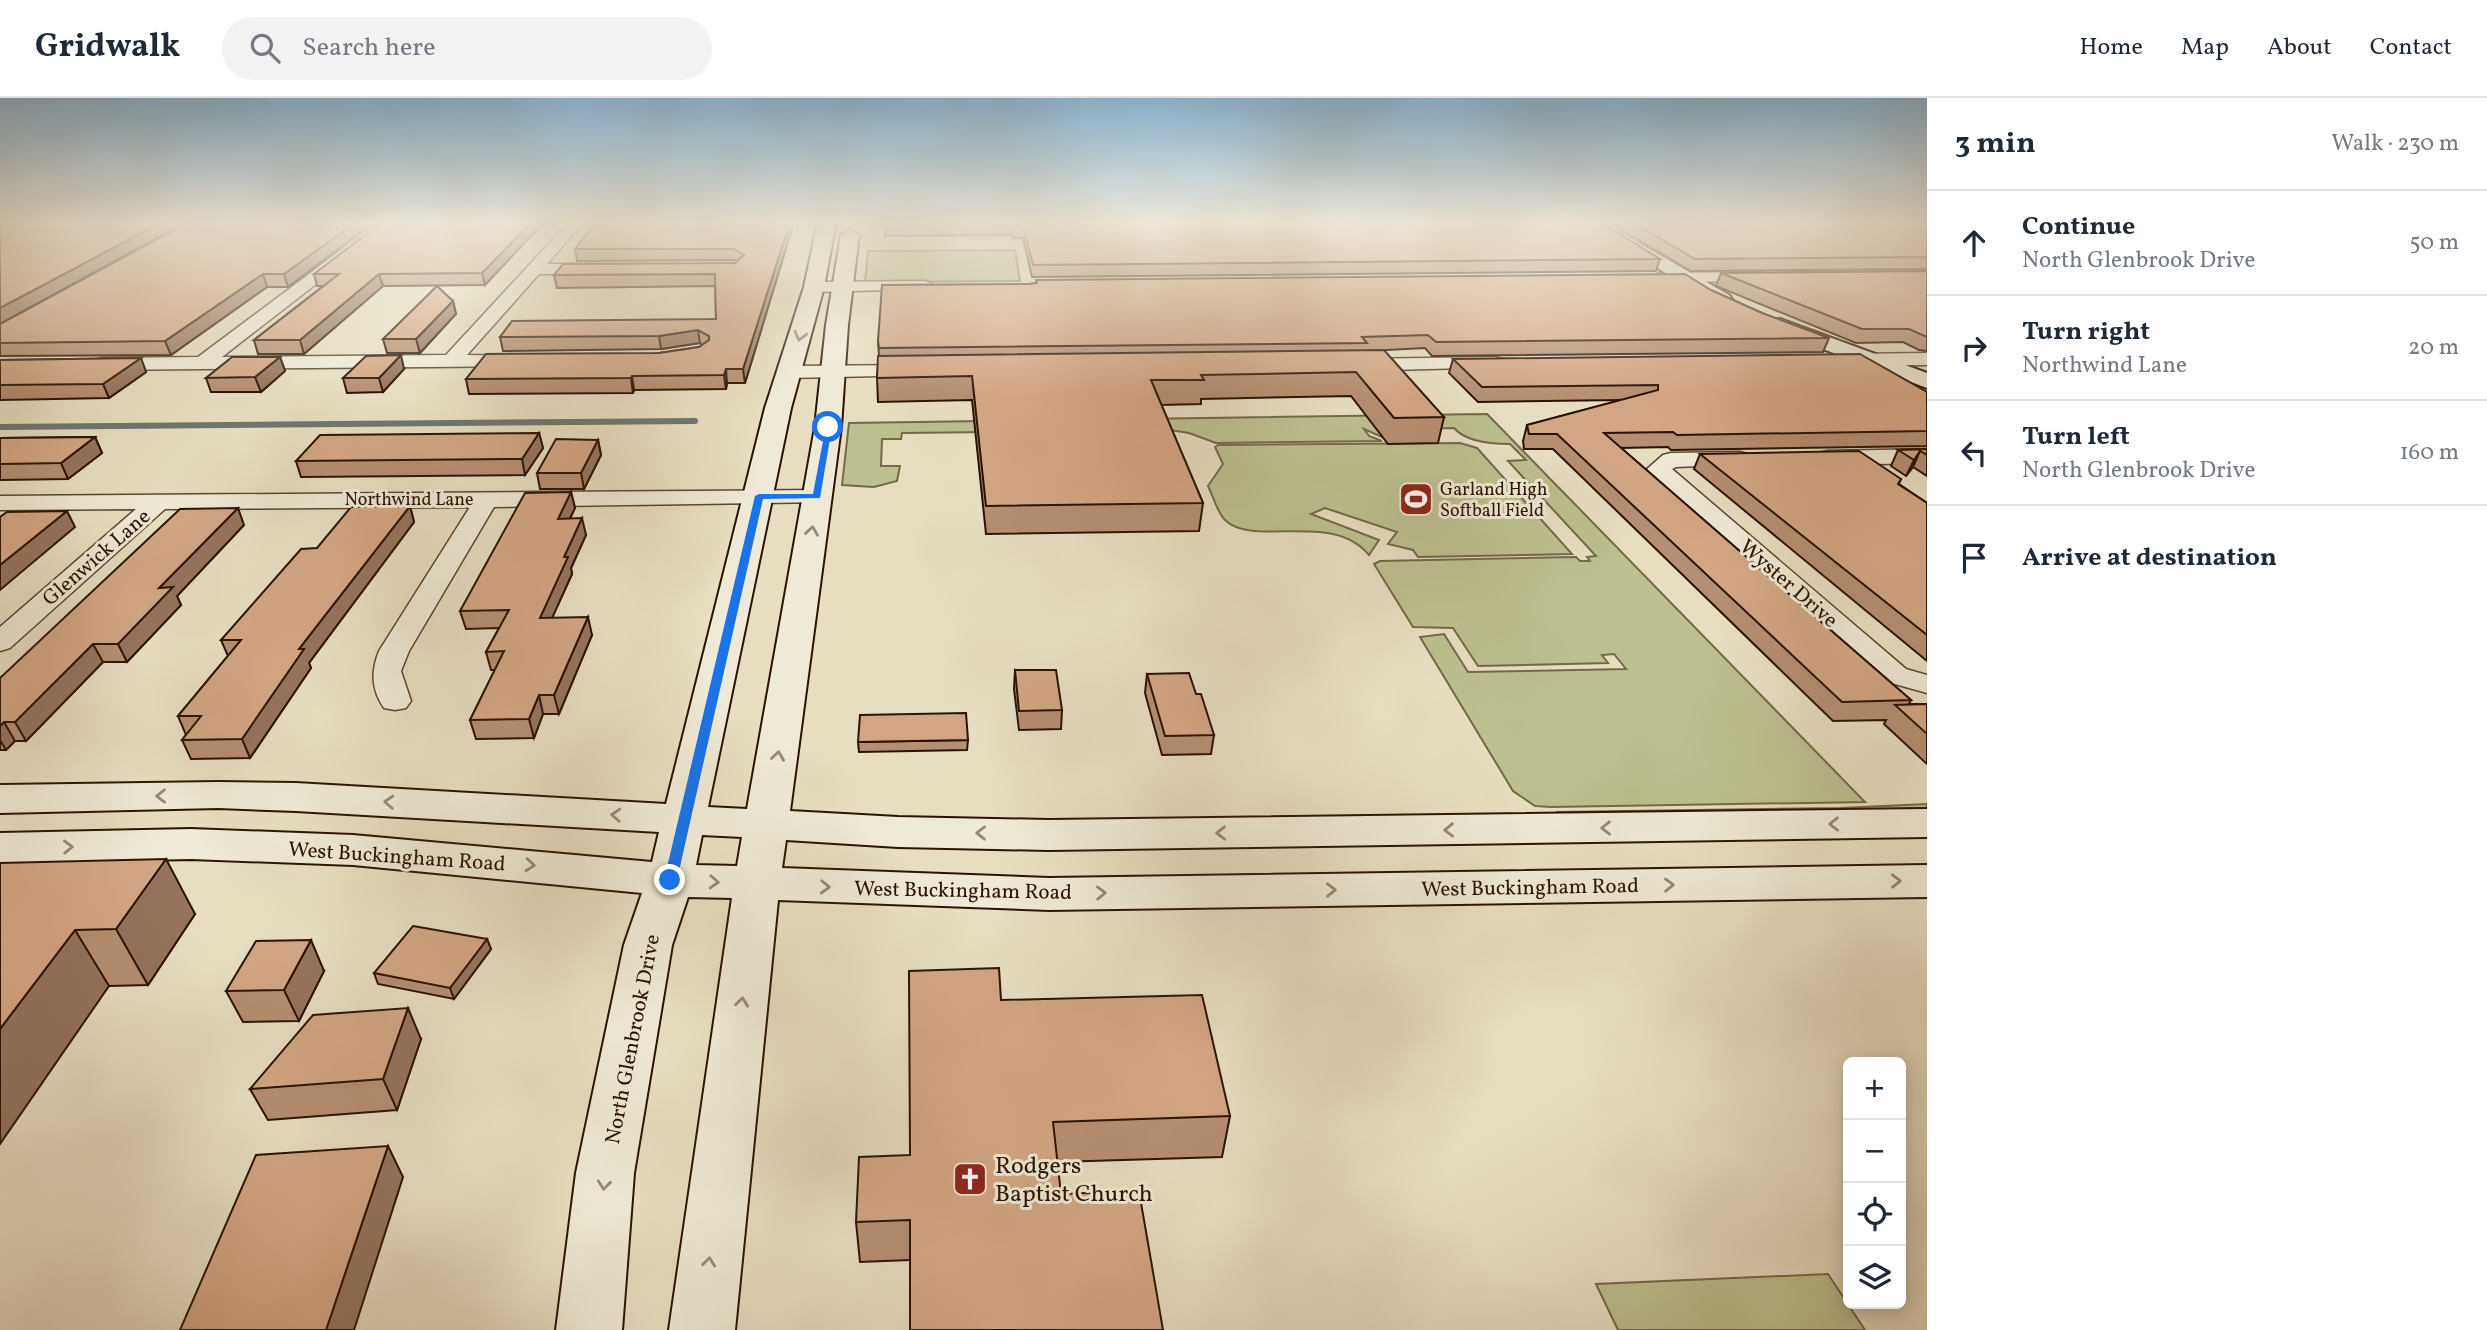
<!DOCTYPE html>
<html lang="en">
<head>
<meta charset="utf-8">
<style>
  :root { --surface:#fff; --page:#f2f2f3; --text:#1f2937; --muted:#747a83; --line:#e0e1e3 }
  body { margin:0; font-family:Vollkorn,serif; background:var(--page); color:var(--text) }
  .controls { position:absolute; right:21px; bottom:21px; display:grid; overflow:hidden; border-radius:10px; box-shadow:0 4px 18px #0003 }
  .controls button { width:63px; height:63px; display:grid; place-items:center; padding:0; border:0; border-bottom:2px solid var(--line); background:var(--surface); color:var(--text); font:35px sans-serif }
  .stop { position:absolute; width:21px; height:21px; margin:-16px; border:5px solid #1a73e8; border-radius:50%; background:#fff }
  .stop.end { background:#1a73e8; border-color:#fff; box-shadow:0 2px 7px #0008 }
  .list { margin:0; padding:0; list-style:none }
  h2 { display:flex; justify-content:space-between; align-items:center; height:91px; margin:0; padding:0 28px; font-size:30px }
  h2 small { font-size:23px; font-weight:400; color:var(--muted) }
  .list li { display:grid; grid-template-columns:46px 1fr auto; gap:21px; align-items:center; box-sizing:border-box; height:105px; padding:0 28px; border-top:2px solid var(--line) }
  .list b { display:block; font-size:26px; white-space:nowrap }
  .list p { margin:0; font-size:23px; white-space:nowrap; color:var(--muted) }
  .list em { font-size:23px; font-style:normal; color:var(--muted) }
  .icon { flex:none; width:38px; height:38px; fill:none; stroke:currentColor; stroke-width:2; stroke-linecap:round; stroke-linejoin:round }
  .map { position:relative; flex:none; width:1927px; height:1232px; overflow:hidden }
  header { display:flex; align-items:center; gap:42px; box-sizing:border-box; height:98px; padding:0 35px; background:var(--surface); border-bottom:2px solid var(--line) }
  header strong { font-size:33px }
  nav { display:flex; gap:38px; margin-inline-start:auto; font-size:24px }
  .search { width:490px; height:63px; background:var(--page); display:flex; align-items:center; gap:18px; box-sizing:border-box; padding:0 24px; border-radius:38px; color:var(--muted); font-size:26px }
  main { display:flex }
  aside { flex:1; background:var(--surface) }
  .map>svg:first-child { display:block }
  .green { fill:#bcc08e; stroke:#736a48; stroke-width:2 }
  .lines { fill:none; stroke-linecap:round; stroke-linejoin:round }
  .stream { stroke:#6d7772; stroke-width:6 }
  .street-casing { stroke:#594632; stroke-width:3 }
  .secondary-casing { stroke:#2a1303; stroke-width:4 }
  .street { fill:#efead7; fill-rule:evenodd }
  .secondary { fill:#efead7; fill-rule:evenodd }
  .wall { fill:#b58f71; stroke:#2a1303; stroke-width:2 }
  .shaded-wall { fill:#94745c; stroke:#2a1303; stroke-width:2 }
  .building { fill:#d3a683; stroke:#2a1303; stroke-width:2 }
  .oneway { stroke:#968978 }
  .route { fill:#1a73e8 }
  .labels { text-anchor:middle; stroke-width:6; stroke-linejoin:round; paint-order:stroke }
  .far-poi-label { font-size:18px; fill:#2a1303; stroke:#efead7; text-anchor:start }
  .far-street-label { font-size:18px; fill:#2a1303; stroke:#efead7 }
  .street-label { font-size:21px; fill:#2a1303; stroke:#efead7 }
  .near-poi-label { font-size:24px; fill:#2a1303; stroke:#efead7; text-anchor:start }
</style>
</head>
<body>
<header>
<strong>Gridwalk</strong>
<div class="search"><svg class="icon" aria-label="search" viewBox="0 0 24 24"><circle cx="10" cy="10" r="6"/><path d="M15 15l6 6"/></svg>Search here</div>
<nav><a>Home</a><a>Map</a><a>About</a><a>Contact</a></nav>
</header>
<main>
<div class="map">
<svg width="1927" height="1232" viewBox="0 0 1927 1232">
  <rect width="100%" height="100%" fill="#e7dec1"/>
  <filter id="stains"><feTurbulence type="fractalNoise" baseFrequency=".00286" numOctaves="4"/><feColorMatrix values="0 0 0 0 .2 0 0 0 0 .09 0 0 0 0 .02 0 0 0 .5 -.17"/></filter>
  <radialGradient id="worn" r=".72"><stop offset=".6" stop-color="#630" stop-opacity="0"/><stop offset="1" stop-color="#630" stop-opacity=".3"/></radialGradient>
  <g class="green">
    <path d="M1015,152L1020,183L865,184L868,153Z"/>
    <path d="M1487,316L1865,704L1551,709L1535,708L1513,693L1420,539L1444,536L1468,574L1626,571L1614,556L1602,557L1608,565L1478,568L1453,530L1413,529L1374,466L1380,463L1576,459L1580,463H1590L1587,459L1596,458L1508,363L1526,362L1510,346C1492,346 1466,344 1454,330L1418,331L1384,340L1364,331L1369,338L1382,343L1216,345L1189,335L1170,332L902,335L901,341H882L881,368H900L897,383L874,389L842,387L849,325Z"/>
    <path d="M1460,345L1477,350L1572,456L1418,459L1413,452L1388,446L1397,434L1325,410L1311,416L1379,442L1369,457C1332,412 1254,450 1225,422C1217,414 1213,398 1208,388L1223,366L1215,349L1218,347Z"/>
    <path d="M1927,706V710L1890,711L1566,716L1556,714L1840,710Z"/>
    <path d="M1828,1176L1865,1232H1618L1596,1186Z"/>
  </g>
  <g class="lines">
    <path class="stream" d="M0,329L695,323"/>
    <g class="street-casing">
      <g id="street">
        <path d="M379,124H396L222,259L446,257L569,124H584L547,166H601L609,171L601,176H539L467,257L531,258L533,262L524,268L100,272L90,266L100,260L198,259Z"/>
        <path d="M1761,174L1767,176L1769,179L1767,182L1659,185L1651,180L1659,175Z"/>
        <path d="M924,183L930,185L932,188L930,191L814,194L806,189L814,184Z"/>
        <path d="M1927,255V267L1848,268L1839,262L1848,256Z"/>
        <path d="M1495,259L1502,261L1505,265L1502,269L1355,273L1345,267L1355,261Z"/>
        <path d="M918,267L925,269L928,273L925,277L790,280L780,274L790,268Z"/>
        <path d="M1927,351V365L1827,367L1819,365L1816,360L1819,355L1827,353Z"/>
        <path d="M1740,354L1748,356L1751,361L1748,366L1676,369L1672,371L1906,571L1927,577V595L1884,583L1647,371L1663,357L1671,355Z"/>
        <path d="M817,392L825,394L829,399L825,404L494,409L409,553L401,573L411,603L406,610L395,612L384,610C371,591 371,573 379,553L470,409L165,411L10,550L0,553V529L136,411L0,412V398Z"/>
      </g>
    </g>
    <g class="secondary-casing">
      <g id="secondary">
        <path d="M818,124H836L824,189L791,310L708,709L747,711L815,329L826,227L841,137L850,132L859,137L848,227L841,329L790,713L898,719L1049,722L1927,711V739L1049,752L898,749L786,742L782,770L1049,780L1927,767V799L1049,812L778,802L735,1232H669L732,800L688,799L672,847L634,1075L622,1232H556L576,1075L624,847L642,795L353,767L191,761L0,765V735L191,731L353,737L652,764L659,734L296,713L218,710L0,715V687L218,684L296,685L666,706L765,310L804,189ZM702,737L742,739L737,768L696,767Z"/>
        <path d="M1582,124H1603L1729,197L1732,201L1729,205H1715Z"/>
        <path d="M1780,221L1927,275V290L1772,232L1769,227L1772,222Z"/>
      </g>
    </g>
    <use href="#street" class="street"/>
    <use href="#secondary" class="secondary"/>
  </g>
  <g class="wall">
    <path d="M374,124L288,189H267L171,257L0,258V226Z"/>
    <path d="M544,124L485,187L383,188L304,256H258L254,242L323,188H317L314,176Z"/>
    <path d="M794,124L745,285H727L726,291L634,292L633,295L469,296L466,281L659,255L699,249L702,247L700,245L661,251L503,253L500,239L716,221L715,188L557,190L554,177L735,165L737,164L735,162L577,163L575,151Z"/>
    <path d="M885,124H1600L1660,161L1656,173L1032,179L1023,140H1013L1012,137L885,138Z"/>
    <path d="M1608,124H1927V171L1691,173Z"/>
    <path d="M1927,173V253L1919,252L1903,244L1856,245L1716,188L1721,175Z"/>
    <path d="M1036,182L1711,192L1762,215L1829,240L1823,254L1432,258L1425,250L1366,253L1444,319L1438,345L1388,346L1351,298L1201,301V306L1161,307L1203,405L1199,433L986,436L972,302L878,304L877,280L879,258L878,243L1029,186L1036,185Z"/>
    <path d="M453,203L456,216L420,255H387L383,241Z"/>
    <path d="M280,259L285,273L261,294H211L206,280Z"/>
    <path d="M141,260L146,274L109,300L0,302V262Z"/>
    <path d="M1453,261L1927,294V348L1671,352L1668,349L1621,350L1911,602L1909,606H1927V666L1884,626L1886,622L1833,623L1553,351H1524L1523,343L1527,327L1622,302L1478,304L1449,275Z"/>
    <path d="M404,271L383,294L347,295L343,280Z"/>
    <path d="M539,335L543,350L525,377L301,379L296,363Z"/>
    <path d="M95,339L102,355L68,381L0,382V340Z"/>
    <path d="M598,342L601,357L584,391H540L537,375Z"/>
    <path d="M1927,351V378L1913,369L1906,378L1891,368L1898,352Z"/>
    <path d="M1700,356L1901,381L1899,386L1927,405V563L1694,371Z"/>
    <path d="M571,394L575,410L570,421L586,437L571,470L572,476L552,519L592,537L559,616H543L534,640L476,641L470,622L495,572H491L486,554L499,530L466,531L460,513Z"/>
    <path d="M410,408L414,424L309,565L311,570L250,660L191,661L182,642L186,637L178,618L228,558L221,542L317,450Z"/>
    <path d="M244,427L177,498L181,507L127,564H103L26,643H15L6,652H0V580Z"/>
    <path d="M1015,572L1062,612L1061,631L1019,632L1014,591Z"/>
    <path d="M1147,576L1196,596L1214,637L1211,656L1162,657L1145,595Z"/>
    <path d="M968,642L967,652L859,654L858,644Z"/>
    <path d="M0,765L195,816L148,887L109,888Z"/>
    <path d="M487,841L491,851L454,901L378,886L374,875Z"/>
    <path d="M324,873L299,923L243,924L226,893Z"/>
    <path d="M1001,902L1230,1018L1222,1059L1057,1064L910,1162L860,1164L856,1124L910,1057Z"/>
    <path d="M421,941L397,1012L268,1022L250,991Z"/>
  </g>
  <g class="shaded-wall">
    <path d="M162,124H186L0,226V210Z"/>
    <path d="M356,124H374L288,189L284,176Z"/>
    <path d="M532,124H544L485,187L482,175Z"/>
    <path d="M790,124H794L745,285L743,271Z"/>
    <path d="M263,176L267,189L171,257L165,243Z"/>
    <path d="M379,176L383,188L304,256L300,242Z"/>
    <path d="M453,203L456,216L420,255L416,241Z"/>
    <path d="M698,232L700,245L661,251L659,238Z"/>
    <path d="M401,257L404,271L383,294L379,280Z"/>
    <path d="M280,259L285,273L261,294L255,279Z"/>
    <path d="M141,260L146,274L109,300L103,286Z"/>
    <path d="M726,271L727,285L726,291L724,277Z"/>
    <path d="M632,278L634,292L633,295L631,280Z"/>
    <path d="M539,335L543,350L525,377L522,361Z"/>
    <path d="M95,339L102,355L68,381L61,365Z"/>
    <path d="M598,342L601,357L584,391L581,375Z"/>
    <path d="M1920,353L1913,369L1906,378L1914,362Z"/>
    <path d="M571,394L575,410L561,438L558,421Z"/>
    <path d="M410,408L414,424L309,565L311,570L250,660L242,641L299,551Z"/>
    <path d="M238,410L244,427L177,498L181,507L127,564L118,546L159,490Z"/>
    <path d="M67,413L75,429L0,492V467Z"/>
    <path d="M582,420L586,437L571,470L572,476L544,538L540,520L564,459Z"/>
    <path d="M588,519L592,537L559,616L554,597Z"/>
    <path d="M93,546L103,564L26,643L15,624Z"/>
    <path d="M539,597L543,616L534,640L529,621Z"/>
    <path d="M4,624L15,643L6,652L0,642V628Z"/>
    <path d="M166,761L195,816L148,887L116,831Z"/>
    <path d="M75,832L109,888L0,1046V931Z"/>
    <path d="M487,841L491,851L454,901L450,890Z"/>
    <path d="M311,842L324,873L299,923L284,892Z"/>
    <path d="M408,910L421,941L397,1012L383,981Z"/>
    <path d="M388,1048L403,1079L354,1232H326Z"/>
  </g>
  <g class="building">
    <path d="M162,124L0,210V125Z"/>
    <path d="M189,124H356L284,176H263L165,243L0,245V226Z"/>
    <path d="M382,124H532L482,175L379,176L300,242H254L339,176H314Z"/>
    <path d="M596,124H790L743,271H726L724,277L632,278L631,280L466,281L486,256L659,255L699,249L709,242V238L698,232L659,238L500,239L512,223L716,221L715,176L554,177L563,166L735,165L744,157L734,151H575Z"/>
    <path d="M885,124H1600L1660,161L1033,167L1023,129H1013L1012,126L885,127Z"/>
    <path d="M1631,124H1927V159L1695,161Z"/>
    <path d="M1927,173V239L1909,231H1862L1721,175Z"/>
    <path d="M1685,176L1711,192L1762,215L1829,240L1436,244L1428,237L1362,239L1367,245L879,250L878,243L882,187L1029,186L1037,185L1036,182Z"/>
    <path d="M437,188L453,203L416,241H383Z"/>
    <path d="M1384,252L1444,319L1394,320L1356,274L1201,277L1204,282H1151L1203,405L986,408L972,278L877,280L878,258Z"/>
    <path d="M1860,256L1927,294V333L1677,337L1673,334L1604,335L1911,602L1842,604L1557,336H1529L1527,327L1658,292V287L1482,289L1453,261Z"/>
    <path d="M401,257L379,280H343L366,258Z"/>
    <path d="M232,259H280L255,279L206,280Z"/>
    <path d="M141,260L103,286L0,287V262Z"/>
    <path d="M539,335L522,361L296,363L320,337Z"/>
    <path d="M95,339L61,365L0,366V340Z"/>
    <path d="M556,341L598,342L581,375H537Z"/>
    <path d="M1927,351V357L1920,353L1914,362L1898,352Z"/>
    <path d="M1859,353L1901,381L1898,386L1927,405V537L1700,356Z"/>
    <path d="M571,394L558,421L582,420L564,459H568L540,520L588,519L554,597H539L529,621L470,622L504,553L486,554L509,512L460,513L525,395Z"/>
    <path d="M410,408L299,551H304L242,641L182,642L201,618H178L241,542H221L301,451L317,450L351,409Z"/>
    <path d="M238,410L159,490L173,489L118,546H93L15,624H4L0,628V580L180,411Z"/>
    <path d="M67,413L0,467V419L7,414Z"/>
    <path d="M1015,572H1056L1062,612L1019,613Z"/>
    <path d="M1189,575L1196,596H1201L1214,637L1165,638L1147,576Z"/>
    <path d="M1927,606V636L1895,607Z"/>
    <path d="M966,615L968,642L858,644L860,617Z"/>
    <path d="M166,761L116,831L75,832L0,931V765Z"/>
    <path d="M413,828L487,841L450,890L374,875Z"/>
    <path d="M311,842L284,892L226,893L256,843Z"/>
    <path d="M999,870L1001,902L1202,897L1230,1018L1053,1024L1061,1096L1139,1093L1163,1232H910V1122L856,1124L859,1059L910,1057L909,873Z"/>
    <path d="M408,910L383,981L250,991L313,917Z"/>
    <path d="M388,1048L326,1232H180L256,1057Z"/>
  </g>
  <defs><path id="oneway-chevron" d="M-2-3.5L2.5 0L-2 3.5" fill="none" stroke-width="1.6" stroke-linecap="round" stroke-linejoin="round" transform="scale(1.75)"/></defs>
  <g class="oneway">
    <use href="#oneway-chevron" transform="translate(800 238) rotate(105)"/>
    <use href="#oneway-chevron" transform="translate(812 433) rotate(-82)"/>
    <use href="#oneway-chevron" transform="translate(778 658) rotate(-82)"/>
    <use href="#oneway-chevron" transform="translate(161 698) rotate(179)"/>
    <use href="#oneway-chevron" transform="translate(389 704) rotate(-177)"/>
    <use href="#oneway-chevron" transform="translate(616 717) rotate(-177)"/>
    <use href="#oneway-chevron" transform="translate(1834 726) rotate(179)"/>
    <use href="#oneway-chevron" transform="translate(1606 730) rotate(179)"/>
    <use href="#oneway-chevron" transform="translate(1449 732) rotate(179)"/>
    <use href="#oneway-chevron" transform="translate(981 735) rotate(-179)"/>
    <use href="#oneway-chevron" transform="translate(1221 735) rotate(179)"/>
    <use href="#oneway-chevron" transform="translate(68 749) rotate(-1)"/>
    <use href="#oneway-chevron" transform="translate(530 767) rotate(5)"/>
    <use href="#oneway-chevron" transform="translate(1896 783) rotate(-1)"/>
    <use href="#oneway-chevron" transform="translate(714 784) rotate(3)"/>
    <use href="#oneway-chevron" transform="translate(1669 787) rotate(-1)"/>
    <use href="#oneway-chevron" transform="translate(825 789) rotate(2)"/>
    <use href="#oneway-chevron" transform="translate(1331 792) rotate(-1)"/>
    <use href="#oneway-chevron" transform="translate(1101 795) rotate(-1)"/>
    <use href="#oneway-chevron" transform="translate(742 904) rotate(-83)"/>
    <use href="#oneway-chevron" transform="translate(604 1087) rotate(96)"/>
    <use href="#oneway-chevron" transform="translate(709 1164) rotate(-84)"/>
  </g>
  <linearGradient id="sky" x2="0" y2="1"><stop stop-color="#89b6d6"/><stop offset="0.42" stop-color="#f4f0e3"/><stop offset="1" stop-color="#f4f0e3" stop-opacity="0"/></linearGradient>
  <rect width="1927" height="297" fill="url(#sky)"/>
  <path class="route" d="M826,327L832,329L820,400L763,401L677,782L675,785H666L664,782L755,398L759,396H813Z"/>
  <defs>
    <g id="stadium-square" transform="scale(1.75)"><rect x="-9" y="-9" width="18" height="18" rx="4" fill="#8f2418" stroke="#efead7"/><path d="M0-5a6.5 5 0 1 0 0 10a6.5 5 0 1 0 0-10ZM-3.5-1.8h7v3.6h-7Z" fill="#fff"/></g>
    <g id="church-square" transform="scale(1.75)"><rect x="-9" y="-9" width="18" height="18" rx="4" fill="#8f2418" stroke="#efead7"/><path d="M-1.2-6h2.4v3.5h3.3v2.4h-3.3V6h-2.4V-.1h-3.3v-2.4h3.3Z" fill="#fff"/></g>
  </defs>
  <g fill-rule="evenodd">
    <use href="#stadium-square" x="1416" y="401"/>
    <use href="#church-square" x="970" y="1081"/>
  </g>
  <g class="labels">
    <g class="far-poi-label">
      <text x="1440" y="397">Garland High<tspan x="1440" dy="21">Softball Field</tspan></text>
    </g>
    <g class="far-street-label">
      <text x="409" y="407">Northwind Lane</text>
    </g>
    <g class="street-label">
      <text transform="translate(96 459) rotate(-41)" y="7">Glenwick Lane</text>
      <text transform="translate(1789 485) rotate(41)" y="7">Wyster Drive</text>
      <text transform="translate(397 758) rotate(4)" y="7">West Buckingham Road</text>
      <text transform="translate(1530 789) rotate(-1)" y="7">West Buckingham Road</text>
      <text transform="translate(963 792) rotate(1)" y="7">West Buckingham Road</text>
      <text transform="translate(632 941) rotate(-79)" y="7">North Glenbrook Drive</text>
    </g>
    <g class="near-poi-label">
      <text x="995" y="1075">Rodgers<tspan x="995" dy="28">Baptist Church</tspan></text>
    </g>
  </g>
  <rect width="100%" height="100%" filter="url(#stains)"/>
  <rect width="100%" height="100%" fill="url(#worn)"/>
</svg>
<div class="controls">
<button>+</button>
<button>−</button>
<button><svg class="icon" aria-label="locate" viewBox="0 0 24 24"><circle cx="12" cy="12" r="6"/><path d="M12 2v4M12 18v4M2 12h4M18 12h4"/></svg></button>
<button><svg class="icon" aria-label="layers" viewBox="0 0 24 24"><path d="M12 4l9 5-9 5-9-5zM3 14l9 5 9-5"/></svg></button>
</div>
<div class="stop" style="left:828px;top:329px"></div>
<div class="stop end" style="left:670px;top:782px"></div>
</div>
<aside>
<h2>3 min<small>Walk · 230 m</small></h2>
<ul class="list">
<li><svg class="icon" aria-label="ahead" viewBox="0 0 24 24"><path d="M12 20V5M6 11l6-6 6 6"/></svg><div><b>Continue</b><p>North Glenbrook Drive</p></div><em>50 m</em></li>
<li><svg class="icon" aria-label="right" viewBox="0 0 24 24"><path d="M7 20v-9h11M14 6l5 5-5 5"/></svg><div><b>Turn right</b><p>Northwind Lane</p></div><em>20 m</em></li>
<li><svg class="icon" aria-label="left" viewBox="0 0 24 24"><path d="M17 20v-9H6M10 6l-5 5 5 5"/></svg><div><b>Turn left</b><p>North Glenbrook Drive</p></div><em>160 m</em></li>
<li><svg class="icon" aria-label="arrive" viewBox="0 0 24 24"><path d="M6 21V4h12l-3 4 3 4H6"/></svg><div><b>Arrive at destination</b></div></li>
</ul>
</aside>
</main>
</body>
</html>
